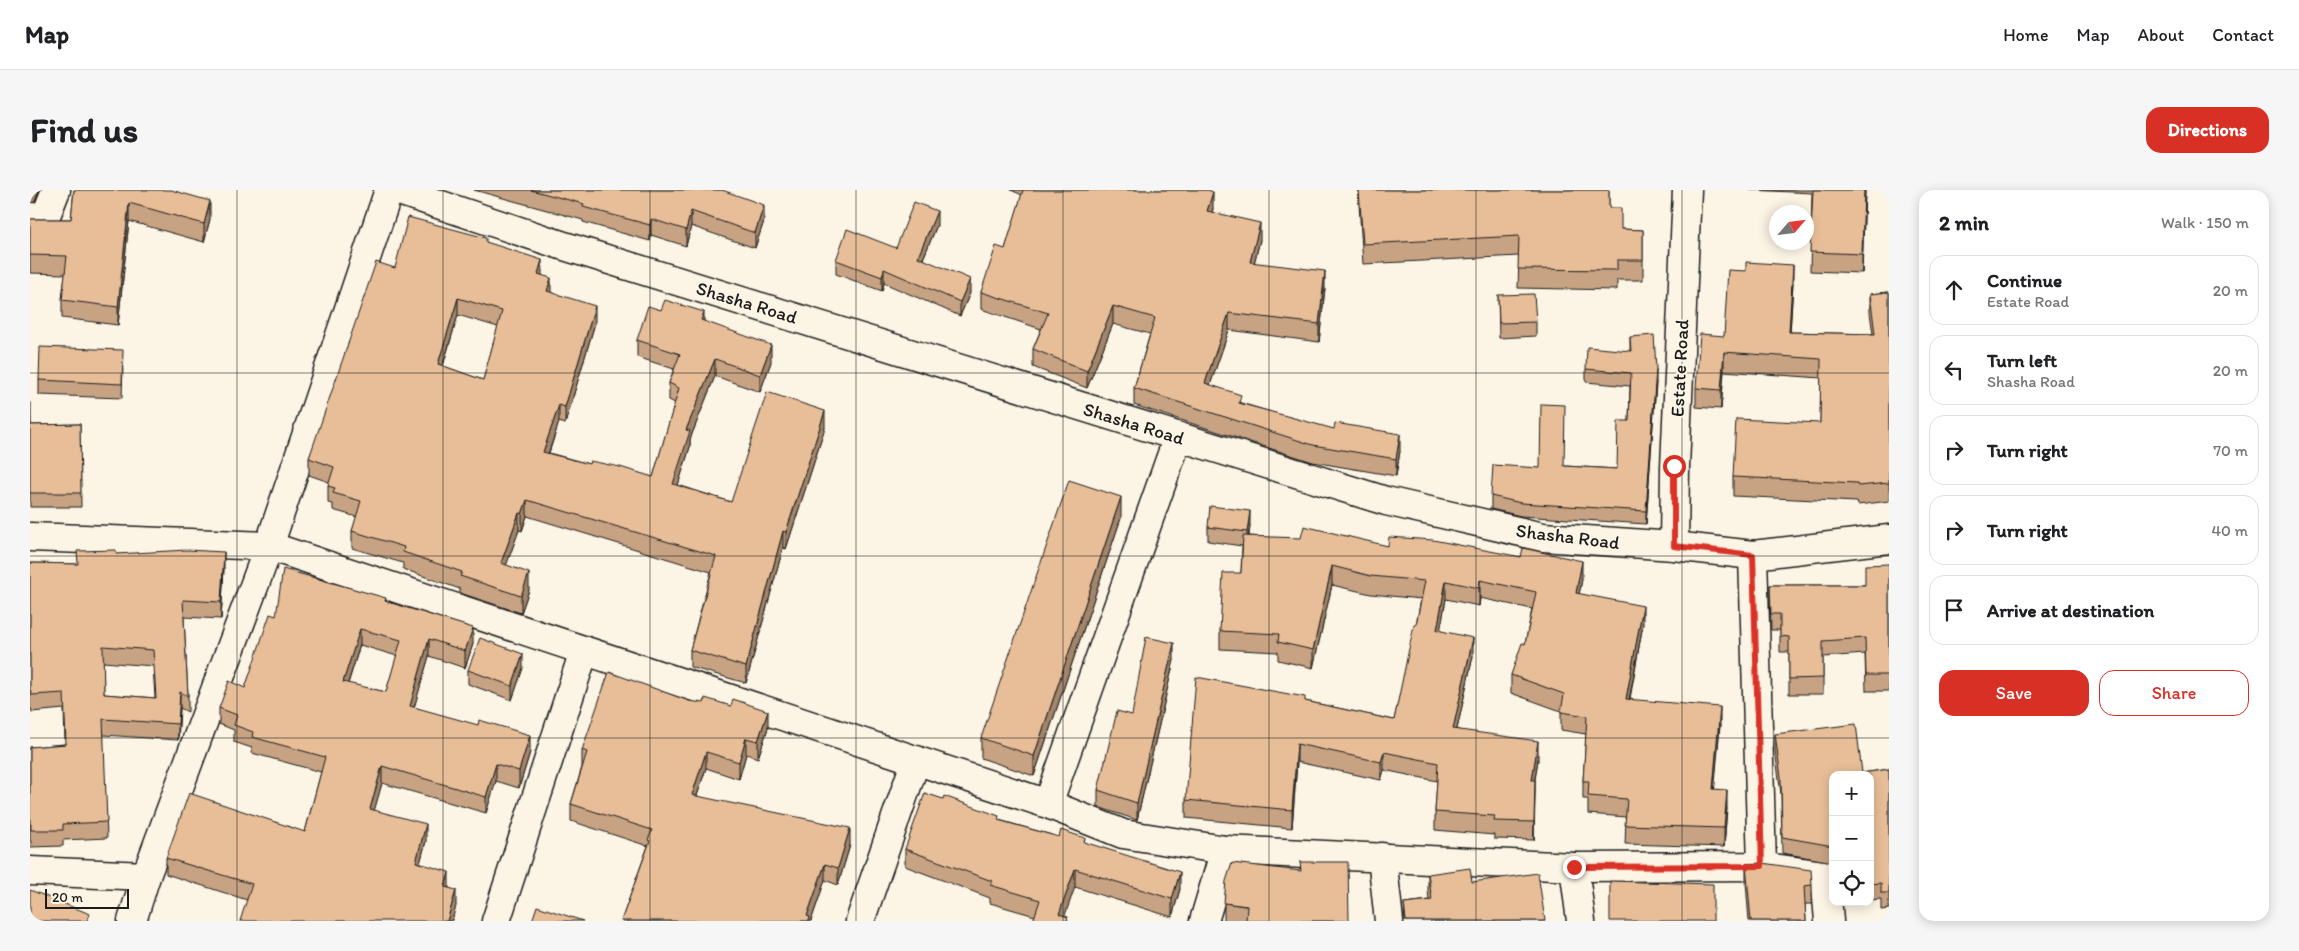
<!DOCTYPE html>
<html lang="en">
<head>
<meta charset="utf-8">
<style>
  :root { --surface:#fff; --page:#f6f6f6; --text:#202124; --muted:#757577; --line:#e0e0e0; --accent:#d93025 }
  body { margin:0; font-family:Itim,sans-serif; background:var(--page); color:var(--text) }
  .controls { position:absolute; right:15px; bottom:15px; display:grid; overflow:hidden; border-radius:10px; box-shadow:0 2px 12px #0003 }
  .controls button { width:45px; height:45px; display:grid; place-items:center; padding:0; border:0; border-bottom:1px solid var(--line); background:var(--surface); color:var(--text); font:25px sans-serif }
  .compass { position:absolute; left:1739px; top:15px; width:45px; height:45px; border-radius:50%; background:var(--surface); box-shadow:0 2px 12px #0003; rotate:62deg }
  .scale { position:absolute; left:15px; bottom:12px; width:84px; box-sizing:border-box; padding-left:5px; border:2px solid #1c1c1c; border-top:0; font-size:14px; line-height:18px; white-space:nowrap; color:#1c1c1c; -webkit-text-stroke:4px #fcf5e5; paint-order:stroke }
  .stop { position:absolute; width:15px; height:15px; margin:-11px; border:4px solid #d93025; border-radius:50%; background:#fff }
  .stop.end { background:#d93025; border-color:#fff; box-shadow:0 1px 5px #0008 }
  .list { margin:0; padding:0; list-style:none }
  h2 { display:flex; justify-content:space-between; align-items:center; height:65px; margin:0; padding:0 20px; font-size:21px }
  h2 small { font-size:16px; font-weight:400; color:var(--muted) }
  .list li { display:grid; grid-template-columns:32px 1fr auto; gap:15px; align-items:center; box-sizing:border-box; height:70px; margin:0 10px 10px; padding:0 10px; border:1px solid var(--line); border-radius:15px }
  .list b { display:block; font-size:19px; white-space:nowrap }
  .list p { margin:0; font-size:16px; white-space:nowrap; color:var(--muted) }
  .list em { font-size:16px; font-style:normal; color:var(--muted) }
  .actions { display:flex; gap:10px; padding:15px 20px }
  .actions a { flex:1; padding:11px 0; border:1px solid var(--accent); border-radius:15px; text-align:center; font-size:18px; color:var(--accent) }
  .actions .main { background:var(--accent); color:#fff }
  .icon { flex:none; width:28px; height:28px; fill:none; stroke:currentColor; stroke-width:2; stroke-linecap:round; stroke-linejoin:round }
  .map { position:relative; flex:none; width:1859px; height:731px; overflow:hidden; border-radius:15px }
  header { display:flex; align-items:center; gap:30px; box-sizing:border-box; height:70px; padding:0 25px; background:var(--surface); border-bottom:1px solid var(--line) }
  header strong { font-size:24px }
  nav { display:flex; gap:28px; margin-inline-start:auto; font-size:18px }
  .intro { display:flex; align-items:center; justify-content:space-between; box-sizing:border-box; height:120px; padding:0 30px }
  h1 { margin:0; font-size:35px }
  .button { padding:12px 22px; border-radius:15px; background:var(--accent); color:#fff; font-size:18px; font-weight:700 }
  main { display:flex; gap:30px; padding:0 30px }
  aside { flex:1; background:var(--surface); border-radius:15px; box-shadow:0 2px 12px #0003 }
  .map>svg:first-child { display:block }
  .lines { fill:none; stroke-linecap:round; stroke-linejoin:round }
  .street-casing { stroke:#1c1c1c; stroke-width:31 }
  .secondary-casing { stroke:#1c1c1c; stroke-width:31 }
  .street { stroke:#fcf5e5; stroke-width:28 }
  .secondary { stroke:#fcf5e5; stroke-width:28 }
  .wall { fill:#c8a383; stroke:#1c1c1c; fill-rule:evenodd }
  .shaded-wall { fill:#a2856a; stroke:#1c1c1c }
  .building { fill:#e8be98; stroke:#1c1c1c; fill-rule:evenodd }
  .route { stroke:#d93025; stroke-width:6 }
  .grid { fill:none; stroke:#1c1c1c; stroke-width:1; stroke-opacity:0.55 }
  .labels { text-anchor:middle; stroke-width:4; stroke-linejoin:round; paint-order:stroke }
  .street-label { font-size:19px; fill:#1c1c1c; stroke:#fcf5e5 }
</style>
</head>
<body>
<header>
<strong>Map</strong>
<nav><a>Home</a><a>Map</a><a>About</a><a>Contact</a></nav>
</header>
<div class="intro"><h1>Find us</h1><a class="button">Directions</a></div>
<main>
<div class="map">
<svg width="1859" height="731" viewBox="0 0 1859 731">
  <rect width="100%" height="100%" fill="#fcf5e5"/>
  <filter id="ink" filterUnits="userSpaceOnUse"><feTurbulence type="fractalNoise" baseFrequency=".02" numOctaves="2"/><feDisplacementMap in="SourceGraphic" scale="10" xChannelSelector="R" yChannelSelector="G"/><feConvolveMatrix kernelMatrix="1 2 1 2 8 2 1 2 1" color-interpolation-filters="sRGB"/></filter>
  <g filter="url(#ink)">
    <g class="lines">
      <g class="street-casing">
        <g id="street">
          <path d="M0,27L15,28L26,0"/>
          <path d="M0,347L239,356L1018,614L1093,644L1195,660L1544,677L1732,676L1723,365"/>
          <path d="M1644,356L1645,277L1657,0"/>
          <path d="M1018,614L1148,247"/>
          <path d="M1352,667L1359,731"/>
          <path d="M1544,677L1551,731"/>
          <path d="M1743,678L1795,685L1799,731"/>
          <path d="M0,681L116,686"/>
          <path d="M102,731L116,686L239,356L359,0"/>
          <path d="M466,731L554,461"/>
          <path d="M830,731L886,570"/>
          <path d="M1174,731L1195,660"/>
        </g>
      </g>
      <g class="secondary-casing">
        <path id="secondary" d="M366,0L531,55L1356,311L1513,347L1644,356L1723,365L1859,349"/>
      </g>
      <use href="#street" class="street"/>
      <use href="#secondary" class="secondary"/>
    </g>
    <g class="wall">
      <path d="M44,0L180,29L174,52L99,31L88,135L32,128V110L35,84L0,83V29H41Z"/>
      <path d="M444,0H692L734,31L725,58L661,36L656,56L621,45L620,51L553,32V30Z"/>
      <path d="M981,0H1178L1183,19L1182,22L1230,50L1224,73L1295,98L1289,152L1199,140L1180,195L1211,213L1370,261L1366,286L1283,272L1104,215V198L1120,144L1083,134L1057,198L1003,177V159L1011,139L951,119V102L975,59L992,5Z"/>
      <path d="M1328,0H1579V18L1591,39L1613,40V90H1587V100L1488,98L1489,66L1333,74Z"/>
      <path d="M1720,0H1835L1832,83L1780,81L1782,3Z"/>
      <path d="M907,35L893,69L940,103L930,126L854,93L852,101L806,84V70L866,58Z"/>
      <path d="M456,52L512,86L521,103L565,133L535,234L529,232L519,263L559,274L623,287L645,213L639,210V193L644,179L607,167V150L631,120L674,131L741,172L730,202L685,186L660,249V257L648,295L701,312L795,238L756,359L753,358L716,493L660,477V460L681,382L497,326L492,341L489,340L476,375L499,400L491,423L430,403V399L373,379V373L322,358V341L327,327L303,320V314L298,313V296L299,292L279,285V268L365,78ZM428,125L468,137L453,190L413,176Z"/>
      <path d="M1763,93L1760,142L1843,144L1840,123V104L1859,102V311L1828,315L1827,312L1703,306V287L1790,233L1791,188L1694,181L1691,219L1666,217V198L1694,146Z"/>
      <path d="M1468,105L1506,132V146L1469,148Z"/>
      <path d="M1600,147L1626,192L1616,334L1491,326L1461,319V306L1510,278L1535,276L1587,279L1599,231L1600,196L1556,192V179L1600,161Z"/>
      <path d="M93,174L92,208L9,205V190Z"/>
      <path d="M0,213L1,235L50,234L51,317H0Z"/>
      <path d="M1091,328L1004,586L951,568V548Z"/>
      <path d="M1220,335L1219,346L1358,356L1552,389L1549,404L1613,434L1600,509L1690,535L1684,599L1697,618L1694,657L1595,654L1596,627L1558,624V609H1553V591L1556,544L1531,540V521L1481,503V485L1495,454L1502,419L1450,408L1449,416L1416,409L1410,440L1443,466L1427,539L1508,569L1505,590L1504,650L1464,649V645L1405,640V622L1407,591L1354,580L1351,590L1267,572L1262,638L1156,628V610L1275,511L1364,530L1386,435L1391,409L1341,404L1302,395L1283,478L1248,470V462L1190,459V441L1211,383L1212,356L1178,351V337Z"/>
      <path d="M86,364L194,378L191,429L154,427L158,506V522L150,518L148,550L73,545L77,648L33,650V656L1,657V651H0V557L35,554L34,519L2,522L1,518H0V373L47,374ZM73,472L123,476L125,508L74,504Z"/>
      <path d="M1859,374V501H1836L1835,464L1793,467V504H1759V462H1750V440H1741L1740,395H1835Z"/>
      <path d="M356,411L443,454L435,478L399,466L384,517L500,562L489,598L466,591L456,623L352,593L344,620L396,651L390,673L419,698L426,716L217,710L136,684V668L275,642L291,582L222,563V558L204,552V540L189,534V518L215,498L246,426ZM330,455L367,466L356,502L318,494Z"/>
      <path d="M1144,470L1107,630L1068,617V600L1102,525Z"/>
      <path d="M493,478L482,510L438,494V480Z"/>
      <path d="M659,511L738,538L728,568L716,564L709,589L676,578L667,606L820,655L808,695L795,690L781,731H591L618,656L541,631V614L552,577V560Z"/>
      <path d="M1745,544L1832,583L1859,579V719L1851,720V709L1840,710V585H1803V672L1752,663L1751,604L1745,560Z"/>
      <path d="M913,609L969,630L1029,647L1055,652L1150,699L1142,727L1045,697L1005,726L960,713V708L875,676V659Z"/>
      <path d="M1716,674L1782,695V714H1775L1776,731H1719L1716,693Z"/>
      <path d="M1398,684L1442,692L1515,731H1375L1374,713L1399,710L1398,701Z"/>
      <path d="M1194,713L1319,731H1194Z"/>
    </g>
    <g class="shaded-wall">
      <path d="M0,0H9L5,12L0,13Z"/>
      <path d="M1834,0H1835L1832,83V64Z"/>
      <path d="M1183,2V19L1177,38V21Z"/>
      <path d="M180,11V29L174,52V34Z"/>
      <path d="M99,13V31L88,135V117Z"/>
      <path d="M734,15V31L725,58V43Z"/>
      <path d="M661,21V36L656,56V40Z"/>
      <path d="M907,21V35L888,81V67Z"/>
      <path d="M621,29V45L620,51V35Z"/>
      <path d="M1230,33V50L1220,90V72Z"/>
      <path d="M512,70V87L508,84Z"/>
      <path d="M1763,75V93L1759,161V142Z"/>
      <path d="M854,79V93L852,101V87Z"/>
      <path d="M1295,81V98L1289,152V134Z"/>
      <path d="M521,88V105L517,101Z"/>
      <path d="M940,89V103L930,126V112Z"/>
      <path d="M428,108V125L408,191V174Z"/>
      <path d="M565,116V133L535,234V217Z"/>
      <path d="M1083,116V134L1057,198V181Z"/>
      <path d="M674,122V138L671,130Z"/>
      <path d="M1199,123V140L1175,210V193Z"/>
      <path d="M741,155V172L730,202V185Z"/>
      <path d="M1694,162V181L1691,219V200Z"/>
      <path d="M685,169V186L660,249V257L643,311V294L656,240Z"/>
      <path d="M1626,179V192L1616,334V321Z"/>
      <path d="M529,215V232L513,279V262Z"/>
      <path d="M795,221V238L756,359V342Z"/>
      <path d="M1370,244V261L1366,286V269Z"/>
      <path d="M1091,307V328L1004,586V566Z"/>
      <path d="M497,310V326L492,341V324Z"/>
      <path d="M1220,321V335L1217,356V342Z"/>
      <path d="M489,323V340L471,390V373Z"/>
      <path d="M753,341V358L716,493V477Z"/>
      <path d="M194,362V378L191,429V412Z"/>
      <path d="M1552,371V389L1546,421V403Z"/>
      <path d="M1302,376V395L1283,478V460Z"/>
      <path d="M499,383V400L491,423V406Z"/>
      <path d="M1450,390V408L1449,416V398Z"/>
      <path d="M1416,391V409L1407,458V440Z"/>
      <path d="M1613,416V434L1596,527V509Z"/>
      <path d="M443,438V454L435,478V461Z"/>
      <path d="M330,439V455L313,509V492Z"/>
      <path d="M1443,448V466L1423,557V539Z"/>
      <path d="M399,449V466L380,532V516Z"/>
      <path d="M1144,453V470L1107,630V613Z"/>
      <path d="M493,464V478L482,510V496Z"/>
      <path d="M150,502V518L148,550V534Z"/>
      <path d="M1690,517V535L1683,617V599Z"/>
      <path d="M738,521V538L728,568V551Z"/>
      <path d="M500,545V562L489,598V581Z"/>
      <path d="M716,548V564L709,589V572Z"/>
      <path d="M1508,551V569L1502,608V590Z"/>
      <path d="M1267,554V572L1262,638V620Z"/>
      <path d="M676,562V578L662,621V605Z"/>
      <path d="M1354,562V580L1351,590V572Z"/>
      <path d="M466,574V591L456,623V607Z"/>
      <path d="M352,576V593L340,636V619Z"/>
      <path d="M1505,590V608L1504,650V632Z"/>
      <path d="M1697,600V618L1694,657V638Z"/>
      <path d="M396,634V651L386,688V672Z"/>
      <path d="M820,638V655L808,695V678Z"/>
      <path d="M795,674V690L781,731H777V726Z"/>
      <path d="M1045,679V697L1033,731L1029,724Z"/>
      <path d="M419,682V698L415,697Z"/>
      <path d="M1150,682V699L1142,727V709Z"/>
      <path d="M426,700V716L422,731H417Z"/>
    </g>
    <g class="building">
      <path d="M44,0H141L180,11L174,34L99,13L88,117L32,110L37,66L0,65V29H41Z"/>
      <path d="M501,0H692L734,15L725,43L661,21L656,40L621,29L620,35L553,17L554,14Z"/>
      <path d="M993,0H1178L1183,2L1177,21L1230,33L1220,72L1295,81L1289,134L1199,123L1175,193L1211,205L1209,213L1304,239L1305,233L1370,244L1366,269L1283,255L1104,198L1125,128L1083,116L1057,181L1003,159L1018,123L951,102L966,56L975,59Z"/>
      <path d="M1329,0H1579V18H1591V39L1613,40V70H1587V80L1488,79L1489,46L1333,54Z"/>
      <path d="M1783,0H1834L1832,64L1780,62Z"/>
      <path d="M884,12L907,21L888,67L940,89L930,112L854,79L852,87L806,70L817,39L866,58Z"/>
      <path d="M378,27L456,48V52L512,70L508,84L521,88L517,101L565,116L535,217L529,215L513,262L559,274L560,271L590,277L623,287L649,198L639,193L650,164L607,150L618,116L631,120L635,110L674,122L671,130L741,155L730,185L685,169L656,240L660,241L643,294L701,312L737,202L795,221L756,342L753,341L716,477L660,460L686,366L497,310L492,324L489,323L471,373L499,383L491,406L430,386L432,382L373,362L374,357L322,341L331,311L303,303L305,298L298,296L304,277L279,268L346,72L365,78ZM428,108L472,121L453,190L408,174Z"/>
      <path d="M1716,72L1763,75L1759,142L1845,144L1840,104L1859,102V293L1828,296L1827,293L1703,287L1706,229L1790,233L1791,169L1694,162L1691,200L1666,198L1670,144L1694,146L1698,80L1716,81Z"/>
      <path d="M1504,104L1506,132L1469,133L1468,105Z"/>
      <path d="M1624,145L1626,179L1616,321L1491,313L1461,306L1463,275L1510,278L1511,214L1535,215L1534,276L1587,279L1588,231H1599L1601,183L1556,179L1557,157L1601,161L1600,147Z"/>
      <path d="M10,157L93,160L92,194L9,190Z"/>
      <path d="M0,213H1V235L50,234L51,303H0Z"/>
      <path d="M1039,290L1091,307L1004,566L951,548Z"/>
      <path d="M1180,316L1220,321L1217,342L1178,337Z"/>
      <path d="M1274,336L1358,356L1359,347L1403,350L1491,367L1493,358L1552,371L1546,403L1613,416L1596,509L1690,517L1683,599L1697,600L1694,638L1595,635L1597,609L1558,606L1559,591H1553L1557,526L1531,522L1534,504L1481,485L1492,453L1495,454L1506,402L1450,390L1449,398L1416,391L1407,440L1443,448L1423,539L1508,551L1502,590H1505L1504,632L1464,631L1465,626L1405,622L1408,573L1354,562L1351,572L1267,554L1262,620L1156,610L1166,487L1275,507V511L1364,530L1384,435H1386L1395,391L1341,386L1302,376L1283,460L1248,452L1249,444L1190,441L1193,383H1211L1213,346L1271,348Z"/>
      <path d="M86,360V364L157,360L194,362L191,412L153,410L158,506L150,502L148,534L73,529L77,632L33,634V640H1V634L0,635V557L36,554L34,503L2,505L1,501H0V373L48,374L47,361ZM73,456L123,460L126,508L74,504Z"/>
      <path d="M1859,374V485H1836L1835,448L1793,451V488L1759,489V447L1750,446V424H1741L1740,395H1835V375Z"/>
      <path d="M253,379L356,408L355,411L443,438L435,461L399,449L380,516L448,535L449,530L500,545L489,581L466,574L456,607L352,576L340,619L396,634L386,672L419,682L415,697L426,700L417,731H210L222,694L136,668L159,603L275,642L295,567L222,547L223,542L204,535L207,525L189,518L199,491L215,498L240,424L246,426ZM330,439L371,450L356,502L313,492Z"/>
      <path d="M1116,447L1144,453L1107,613L1068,600L1087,521L1102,525Z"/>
      <path d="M450,448L493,464L482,496L438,480Z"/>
      <path d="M579,482L659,511L674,513L675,508L701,516L703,509L738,521L728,551L716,548L709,572L676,562L662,605L820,638L808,678L795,674L777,726L780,727L779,731H591L620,651L618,650L622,640L541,614L557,562L552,560Z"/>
      <path d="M1826,534L1832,583L1859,579V703H1851V693L1840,694V585H1803V656L1752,647L1751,587L1745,544Z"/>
      <path d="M895,603L913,609L914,606L969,626L968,630L1029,647L1031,640L1055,648L1054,652L1150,682L1142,709L1045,679L1029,724L1038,727L1037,730L1039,731H1003L1010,710L960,695L962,691L875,659Z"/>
      <path d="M1270,672H1318L1319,731H1216L1217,716L1194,713L1196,691L1202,673L1271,681Z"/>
      <path d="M1732,673L1781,680L1782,695L1774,696L1776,731H1721L1716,674Z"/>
      <path d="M1440,678L1442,692L1508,683L1515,731H1376L1374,713L1402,710L1398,684Z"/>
      <path d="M1580,691L1683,694V731H1580Z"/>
      <path d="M0,700L60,724L57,731H0Z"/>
      <path d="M507,716L553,731H502Z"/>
    </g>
  </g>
  <g class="lines" filter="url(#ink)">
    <path class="route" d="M1544,677L1732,676L1723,365L1644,356V276"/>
  </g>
  <path class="grid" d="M207,0V731M413,0V731M620,0V731M826,0V731M1033,0V731M1239,0V731M1446,0V731M1652,0V731M0,183H1859M0,366H1859M0,548H1859"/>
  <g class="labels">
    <g class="street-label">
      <text transform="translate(717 112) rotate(17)" y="7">Shasha Road</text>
      <text transform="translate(1649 178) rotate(-87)" y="7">Estate Road</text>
      <text transform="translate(1104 233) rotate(17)" y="7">Shasha Road</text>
      <text transform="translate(1538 346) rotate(7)" y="7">Shasha Road</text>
    </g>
  </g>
</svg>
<div class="controls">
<button>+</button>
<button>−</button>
<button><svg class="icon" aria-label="locate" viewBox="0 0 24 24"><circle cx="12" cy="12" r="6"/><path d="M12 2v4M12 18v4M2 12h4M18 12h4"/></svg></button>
</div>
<svg class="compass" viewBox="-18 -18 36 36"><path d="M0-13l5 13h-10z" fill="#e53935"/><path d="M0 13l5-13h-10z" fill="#757577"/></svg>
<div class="scale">20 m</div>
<div class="stop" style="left:1644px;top:276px"></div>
<div class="stop end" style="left:1544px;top:677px"></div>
</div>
<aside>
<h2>2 min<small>Walk · 150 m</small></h2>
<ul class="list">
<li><svg class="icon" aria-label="ahead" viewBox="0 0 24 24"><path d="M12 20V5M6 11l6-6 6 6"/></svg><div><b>Continue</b><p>Estate Road</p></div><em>20 m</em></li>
<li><svg class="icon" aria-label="left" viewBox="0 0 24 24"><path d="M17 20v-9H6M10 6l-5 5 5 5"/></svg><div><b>Turn left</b><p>Shasha Road</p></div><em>20 m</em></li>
<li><svg class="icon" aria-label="right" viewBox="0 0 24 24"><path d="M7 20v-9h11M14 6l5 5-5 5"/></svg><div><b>Turn right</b></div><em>70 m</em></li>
<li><svg class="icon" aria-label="right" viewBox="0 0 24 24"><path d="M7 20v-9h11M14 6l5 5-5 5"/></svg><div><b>Turn right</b></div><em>40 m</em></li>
<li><svg class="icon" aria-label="arrive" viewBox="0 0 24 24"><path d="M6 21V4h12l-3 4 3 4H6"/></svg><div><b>Arrive at destination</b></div></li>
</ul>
<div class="actions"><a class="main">Save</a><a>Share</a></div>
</aside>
</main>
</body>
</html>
